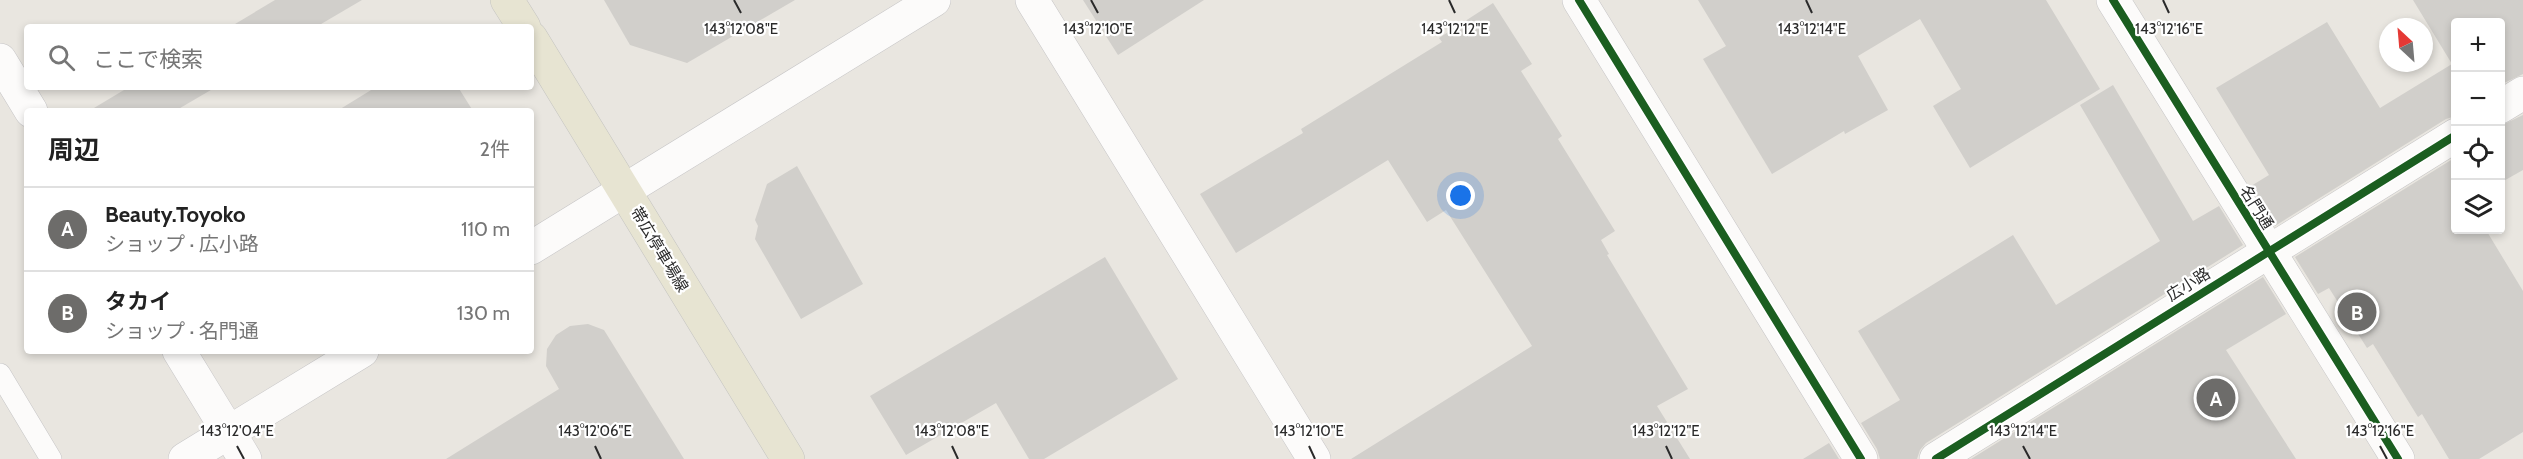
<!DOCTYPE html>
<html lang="ja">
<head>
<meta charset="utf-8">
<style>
  :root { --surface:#fff; --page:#f6f6f6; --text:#222; --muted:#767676; --line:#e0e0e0; --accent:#6d6c6a }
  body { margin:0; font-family:Cabin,"Noto Sans JP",sans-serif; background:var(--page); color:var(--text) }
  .controls { position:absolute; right:18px; top:18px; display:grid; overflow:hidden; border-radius:6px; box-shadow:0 3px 9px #0003 }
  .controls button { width:54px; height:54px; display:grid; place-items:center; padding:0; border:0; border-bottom:2px solid var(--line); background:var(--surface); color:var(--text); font:30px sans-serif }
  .compass { position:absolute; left:2379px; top:18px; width:54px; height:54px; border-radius:50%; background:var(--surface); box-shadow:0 3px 9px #0003; rotate:334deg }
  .you { position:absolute; left:1461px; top:196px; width:21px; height:21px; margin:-15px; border:4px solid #fff; border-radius:50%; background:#1a73e8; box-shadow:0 0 0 9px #1a73e833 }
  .badge { display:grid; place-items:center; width:39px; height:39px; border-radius:50%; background:var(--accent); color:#fff; font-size:20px; font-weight:700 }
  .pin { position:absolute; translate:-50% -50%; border:3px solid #fff; box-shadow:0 2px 6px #0006 }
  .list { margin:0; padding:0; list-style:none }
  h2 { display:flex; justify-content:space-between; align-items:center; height:78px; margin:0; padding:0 24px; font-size:26px }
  h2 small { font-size:20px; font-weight:400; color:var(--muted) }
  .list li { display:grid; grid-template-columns:39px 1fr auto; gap:18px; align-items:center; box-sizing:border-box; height:84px; padding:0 24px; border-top:2px solid var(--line) }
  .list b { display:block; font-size:22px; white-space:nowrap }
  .list p { margin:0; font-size:20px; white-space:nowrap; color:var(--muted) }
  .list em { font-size:20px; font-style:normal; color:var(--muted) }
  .icon { flex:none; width:33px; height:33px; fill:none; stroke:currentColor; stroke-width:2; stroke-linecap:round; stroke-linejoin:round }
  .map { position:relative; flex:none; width:2523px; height:459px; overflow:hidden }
  .search { position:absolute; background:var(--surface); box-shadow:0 3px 9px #0003; left:24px; top:24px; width:510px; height:66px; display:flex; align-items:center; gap:15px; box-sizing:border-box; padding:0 21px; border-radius:6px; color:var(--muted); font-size:22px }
  .panel { position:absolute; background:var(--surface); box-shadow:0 3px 9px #0003; left:24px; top:108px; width:510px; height:246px; border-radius:6px }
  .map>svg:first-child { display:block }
  .building { fill:#d1cfcb }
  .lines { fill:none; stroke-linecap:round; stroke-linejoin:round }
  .service-casing { stroke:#c6c5c6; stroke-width:22 }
  .minor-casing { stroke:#c6c5c6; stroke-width:34 }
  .tertiary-casing { stroke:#c6c5c6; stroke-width:34 }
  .secondary-casing { stroke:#c6c5c6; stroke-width:34 }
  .primary-casing { stroke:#c4c4c1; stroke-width:34 }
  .service { stroke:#fcfbfa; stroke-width:21 }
  .minor { stroke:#fcfbfa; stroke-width:33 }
  .tertiary { stroke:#fcfbfa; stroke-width:33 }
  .secondary { stroke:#fcfbfa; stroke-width:33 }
  .primary { stroke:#e7e4d2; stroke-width:33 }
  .cycleway-casing { stroke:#fff; stroke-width:11 }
  .cycleway { stroke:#1b5e20; stroke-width:8 }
  .ticks { fill:none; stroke:#2a2a2a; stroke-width:2 }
  .labels { text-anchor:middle; stroke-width:4.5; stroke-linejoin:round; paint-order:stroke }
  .street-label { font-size:16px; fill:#2a2a2a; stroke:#fff }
  .ticks-label { font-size:15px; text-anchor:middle; fill:#2a2a2a; stroke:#fff; stroke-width:4.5; stroke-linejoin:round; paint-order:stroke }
</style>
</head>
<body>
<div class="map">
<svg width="2523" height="459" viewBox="0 0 2523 459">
  <rect width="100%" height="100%" fill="#e9e6e0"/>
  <g class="building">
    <path d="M275,0H362L316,27H230Z"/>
    <path d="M604,0H795L687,63L630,45Z"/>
    <path d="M1083,0H1204L1118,55Z"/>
    <path d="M1698,0H2046L2100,89L1970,168L1933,106L1961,89L1920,19L1858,56L1888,110L1845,134L1844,131L1772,174L1703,59L1726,46Z"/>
    <path d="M2413,0H2523V74L2500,85V22H2456V116L2446,119L2275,226L2251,186L2269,175L2216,88L2327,22L2380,108L2452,64Z"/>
    <path d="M1493,3L1532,64L1521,71L1562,136L1558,139L1615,231L1601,240L1609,254L1607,255L1688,389L1657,406L1690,459H1351L1532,346L1446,210L1427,222L1388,160L1236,253L1200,194L1303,133L1301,129L1442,42L1439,38Z"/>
    <path d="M2113,85L2193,221L2219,206L2243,245L1926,443L1920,450L1917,459H1880L1877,449L1861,423L1900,400L1858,331L2013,235L2056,305L2160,241L2080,105Z"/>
    <path d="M129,87H216L175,111H89Z"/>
    <path d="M376,87H458L473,111H337Z"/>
    <path d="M2523,115V170L2500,183V126Z"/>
    <path d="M2456,157V230H2486L2523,291V432L2479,459H2449L2422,414L2418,417L2373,344L2367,348L2329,288L2318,294L2295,257Z"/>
    <path d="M797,166L863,284L801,319L755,239L758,226L755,220L767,184Z"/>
    <path d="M1105,257L1178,379L1044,459H1029L996,403L906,455L870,396Z"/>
    <path d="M2263,277L2286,314L2226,350L2296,459H1971Z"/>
    <path d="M588,324L604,330L684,459H446L559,389L546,366L547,349L556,335L570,326Z"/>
    <path d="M1829,443L1839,459H1803Z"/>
  </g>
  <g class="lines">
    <g class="service-casing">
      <path id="service" d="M0,374L51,459"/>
    </g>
    <g class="minor-casing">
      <g id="minor">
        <path d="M1032,0L1314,459"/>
        <path d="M1579,0L1861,459"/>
        <path d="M2113,0L2398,459"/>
        <path d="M0,60L31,111"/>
        <path d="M2500,107L2523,93"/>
        <path d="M179,351L245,459"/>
        <path d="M1936,459L2456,135"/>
      </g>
    </g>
    <g class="tertiary-casing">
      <path id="tertiary" d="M625,190L934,0"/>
    </g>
    <g class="secondary-casing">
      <g id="secondary">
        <path d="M531,248L625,190"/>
        <path d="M185,459L362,351"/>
      </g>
    </g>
    <g class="primary-casing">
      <g id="primary">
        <path d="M507,0L524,27"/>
        <path d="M531,38L788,459"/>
      </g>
    </g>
    <use href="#service" class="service"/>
    <use href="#minor" class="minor"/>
    <use href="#tertiary" class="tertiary"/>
    <use href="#secondary" class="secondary"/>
    <use href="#primary" class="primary"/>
    <g class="cycleway-casing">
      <g id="cycleway">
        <path d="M1579,0L1861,459"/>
        <path d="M2113,0L2398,459"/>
        <path d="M1936,459L2456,135"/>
      </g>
    </g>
    <use href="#cycleway" class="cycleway"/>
  </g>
  <path class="ticks" d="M734,0L741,13M1091,0L1098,13M1449,0L1455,13M1806,0L1812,13M2163,0L2169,13M237,446L244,459M595,446L601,459M952,446L958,459M1309,446L1315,459M1666,446L1672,459M2023,446L2030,459M2380,446L2387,459"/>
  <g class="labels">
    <g class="street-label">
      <text transform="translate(2257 207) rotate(58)" y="6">名門通</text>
      <text transform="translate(660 249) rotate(59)" y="6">帯広停車場線</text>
      <text transform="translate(2188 284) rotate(-32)" y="6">広小路</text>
    </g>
  </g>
  <g class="ticks-label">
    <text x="741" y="34">143°12'08"E</text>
    <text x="1098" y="34">143°12'10"E</text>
    <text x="1455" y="34">143°12'12"E</text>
    <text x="1812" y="34">143°12'14"E</text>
    <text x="2169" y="34">143°12'16"E</text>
    <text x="237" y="436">143°12'04"E</text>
    <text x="595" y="436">143°12'06"E</text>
    <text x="952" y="436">143°12'08"E</text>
    <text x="1309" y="436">143°12'10"E</text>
    <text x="1666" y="436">143°12'12"E</text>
    <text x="2023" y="436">143°12'14"E</text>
    <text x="2380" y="436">143°12'16"E</text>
  </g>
</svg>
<div class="controls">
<button>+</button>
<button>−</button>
<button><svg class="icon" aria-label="locate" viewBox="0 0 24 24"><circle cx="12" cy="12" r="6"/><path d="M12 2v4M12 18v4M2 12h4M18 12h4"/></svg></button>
<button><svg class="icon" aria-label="layers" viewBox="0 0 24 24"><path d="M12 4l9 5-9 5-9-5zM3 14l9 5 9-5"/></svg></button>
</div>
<svg class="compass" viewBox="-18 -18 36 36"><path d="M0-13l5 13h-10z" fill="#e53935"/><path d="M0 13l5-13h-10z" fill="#767676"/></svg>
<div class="you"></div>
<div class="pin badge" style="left:2216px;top:398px">A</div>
<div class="pin badge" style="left:2357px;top:312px">B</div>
<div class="search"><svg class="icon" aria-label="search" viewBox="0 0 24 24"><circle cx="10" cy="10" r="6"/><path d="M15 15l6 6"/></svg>ここで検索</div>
<section class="panel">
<h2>周辺<small>2件</small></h2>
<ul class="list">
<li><span class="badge">A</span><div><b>Beauty.Toyoko</b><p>ショップ · 広小路</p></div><em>110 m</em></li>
<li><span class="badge">B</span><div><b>タカイ</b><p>ショップ · 名門通</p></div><em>130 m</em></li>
</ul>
</section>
</div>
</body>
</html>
